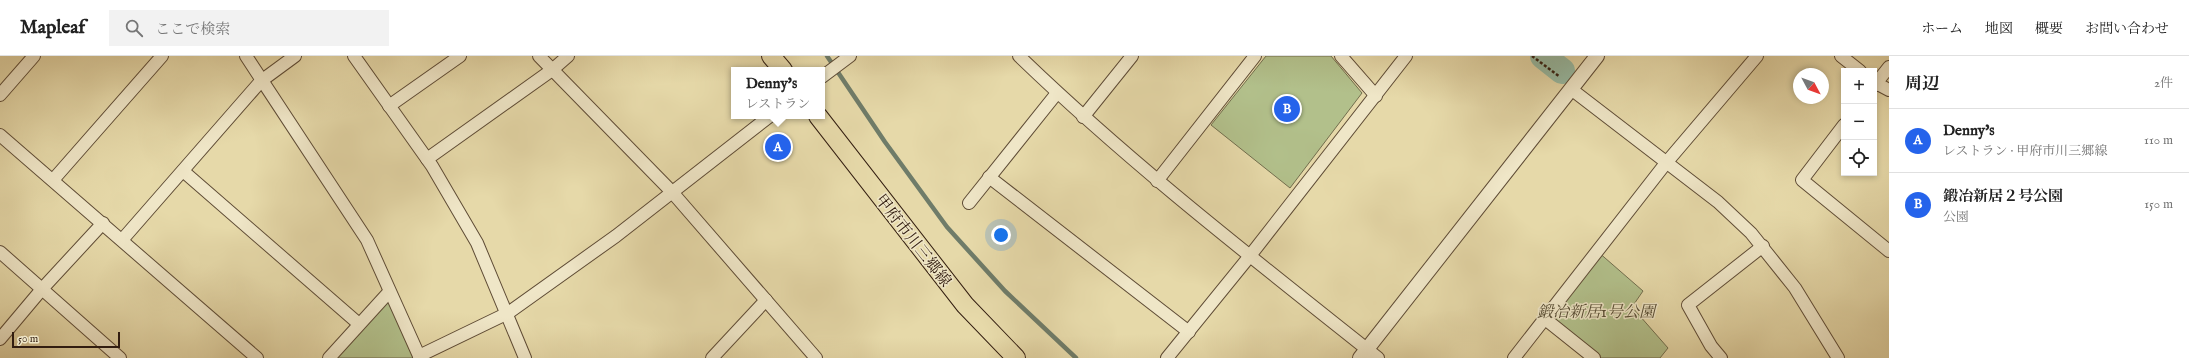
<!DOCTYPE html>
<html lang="ja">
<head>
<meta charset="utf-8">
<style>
  :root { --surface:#fff; --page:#f2f2f2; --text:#222; --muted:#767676; --line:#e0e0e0; --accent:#2563eb }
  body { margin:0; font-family:"IM FELL English","Noto Serif JP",serif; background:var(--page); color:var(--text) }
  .controls { position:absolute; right:12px; top:12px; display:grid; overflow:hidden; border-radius:0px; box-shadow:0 2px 6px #0003 }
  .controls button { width:36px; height:36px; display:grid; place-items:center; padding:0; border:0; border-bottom:1px solid var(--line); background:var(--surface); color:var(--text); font:20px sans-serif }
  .compass { position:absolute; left:1793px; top:12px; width:36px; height:36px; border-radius:50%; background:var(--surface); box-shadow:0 2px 6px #0003; rotate:131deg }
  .scale { position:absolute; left:12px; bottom:10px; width:108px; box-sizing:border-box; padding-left:4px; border:2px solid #321d10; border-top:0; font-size:11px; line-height:14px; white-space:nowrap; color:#321d10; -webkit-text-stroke:3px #efe6c7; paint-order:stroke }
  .you { position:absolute; left:1001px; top:179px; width:14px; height:14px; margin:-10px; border:3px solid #fff; border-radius:50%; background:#1a73e8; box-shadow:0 0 0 6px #1a73e833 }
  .badge { display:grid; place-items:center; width:26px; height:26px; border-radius:50%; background:var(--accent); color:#fff; font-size:13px; font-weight:700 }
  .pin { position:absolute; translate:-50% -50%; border:2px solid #fff; box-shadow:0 1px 4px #0006 }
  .popup { position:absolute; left:731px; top:11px; width:94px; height:52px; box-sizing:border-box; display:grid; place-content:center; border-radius:0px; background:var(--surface); filter:drop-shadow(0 1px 3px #0005); font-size:13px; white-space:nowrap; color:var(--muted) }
  .popup b { font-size:15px; color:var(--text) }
  .popup::after { content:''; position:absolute; left:50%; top:100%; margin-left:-8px; border:8px solid transparent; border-top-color:var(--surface) }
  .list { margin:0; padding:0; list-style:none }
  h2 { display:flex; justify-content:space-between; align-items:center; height:52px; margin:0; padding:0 16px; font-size:17px }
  h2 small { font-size:13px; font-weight:400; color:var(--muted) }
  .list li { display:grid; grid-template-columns:26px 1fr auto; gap:12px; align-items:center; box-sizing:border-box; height:64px; padding:0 16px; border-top:1px solid var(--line) }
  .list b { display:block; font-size:15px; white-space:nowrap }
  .list p { margin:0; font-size:13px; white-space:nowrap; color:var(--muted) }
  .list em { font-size:13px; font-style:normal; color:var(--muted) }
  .icon { flex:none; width:22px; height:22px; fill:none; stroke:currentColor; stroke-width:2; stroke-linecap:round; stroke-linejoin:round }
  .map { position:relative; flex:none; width:1889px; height:302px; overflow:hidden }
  header { display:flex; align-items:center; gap:24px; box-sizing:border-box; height:56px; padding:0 20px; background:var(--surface); border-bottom:1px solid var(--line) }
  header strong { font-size:19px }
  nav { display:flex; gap:22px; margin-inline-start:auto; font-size:14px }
  .search { width:280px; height:36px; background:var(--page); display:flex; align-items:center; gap:10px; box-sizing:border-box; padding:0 14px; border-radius:0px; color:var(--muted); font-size:15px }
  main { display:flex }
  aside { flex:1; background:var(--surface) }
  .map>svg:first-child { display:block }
  .green { fill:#b2c08b; stroke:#726e4e }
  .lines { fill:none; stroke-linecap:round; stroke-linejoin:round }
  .stream { stroke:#6f7c69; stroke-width:4.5 }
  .river { stroke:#97bba4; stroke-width:26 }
  .minor-casing { stroke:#5f4c36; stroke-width:14 }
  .tertiary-casing { stroke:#5f4c36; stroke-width:16 }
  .primary-casing { stroke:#321d10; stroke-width:20 }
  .path { stroke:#321d10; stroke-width:2.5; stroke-dasharray:3 2; stroke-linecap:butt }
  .minor { stroke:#efe6c7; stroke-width:12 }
  .tertiary { stroke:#efe6c7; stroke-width:14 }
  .primary { stroke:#e6d9a9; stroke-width:18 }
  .labels { text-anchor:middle; stroke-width:3; stroke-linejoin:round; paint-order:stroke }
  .street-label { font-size:16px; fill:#321d10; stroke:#efe6c7 }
  .park-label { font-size:16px; font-style:italic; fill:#584e35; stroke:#efe6c7 }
</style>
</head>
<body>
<header>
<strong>Mapleaf</strong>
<div class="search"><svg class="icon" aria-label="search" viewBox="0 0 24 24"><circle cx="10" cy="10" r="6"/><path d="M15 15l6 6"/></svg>ここで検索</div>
<nav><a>ホーム</a><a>地図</a><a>概要</a><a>お問い合わせ</a></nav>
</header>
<main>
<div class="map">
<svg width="1889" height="302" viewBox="0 0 1889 302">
  <rect width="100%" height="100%" fill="#e6d9a9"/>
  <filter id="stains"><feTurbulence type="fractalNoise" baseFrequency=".005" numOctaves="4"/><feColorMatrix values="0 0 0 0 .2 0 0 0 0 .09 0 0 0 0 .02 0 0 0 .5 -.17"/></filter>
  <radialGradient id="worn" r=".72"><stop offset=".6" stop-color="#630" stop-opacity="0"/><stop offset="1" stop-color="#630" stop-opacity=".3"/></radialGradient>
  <g class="green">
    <path d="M1266,0H1331L1362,37L1290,132L1211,69Z"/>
    <path d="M1597,195L1643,235L1632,251L1668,292L1660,302H1599L1544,262Z"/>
    <path d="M389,236L420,302H329Z"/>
  </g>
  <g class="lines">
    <path class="stream" d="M827,0L885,86L947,171L1005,235L1076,302"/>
    <path class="river" d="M1543,0L1562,15"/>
    <g class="minor-casing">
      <g id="minor">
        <path d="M246,0L367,184L420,302"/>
        <path d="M354,0L432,110L477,187L525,302"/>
        <path d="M539,0L672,136L816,302"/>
        <path d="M1019,0C1132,109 1255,204 1378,302"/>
        <path d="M1341,0L1376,40"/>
        <path d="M1841,0L1860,15"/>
        <path d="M822,21L850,0"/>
        <path d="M1874,26L1889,34"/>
        <path d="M1874,30L1889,11"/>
        <path d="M1571,33L1718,146L1751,177L1795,232L1838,302"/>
        <path d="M0,39L34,0"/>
        <path d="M389,50L460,0"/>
        <path d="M1083,61L1132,0"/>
        <path d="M1844,69L1802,124L1889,195"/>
        <path d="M0,79L257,302"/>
        <path d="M427,103L552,14L568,0"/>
        <path d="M183,115L359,268"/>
        <path d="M989,121L1189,276"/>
        <path d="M53,124L162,0"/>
        <path d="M1157,125L1255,0"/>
        <path d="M969,147L1057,37"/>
        <path d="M122,184L261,25L295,0"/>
        <path d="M0,196L120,302"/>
        <path d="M1544,262L1594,302"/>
        <path d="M0,283L42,233L103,167"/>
        <path d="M419,300L508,257L616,180L770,60"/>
        <path d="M329,302L389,236"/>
        <path d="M712,302L766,244"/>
        <path d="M1167,302L1249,201L1406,0"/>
        <path d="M1514,302L1666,107L1757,0"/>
        <path d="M1721,302L1711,290L1688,249L1763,190"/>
      </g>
    </g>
    <g class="tertiary-casing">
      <path id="tertiary" d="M1360,302L1597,0"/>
    </g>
    <g class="primary-casing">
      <g id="primary">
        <path d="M771,0L783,14"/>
        <path d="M818,60L965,249L1016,302"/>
      </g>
    </g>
    <path class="path" d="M1532,0L1560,21"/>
    <use href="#minor" class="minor"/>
    <use href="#tertiary" class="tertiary"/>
    <use href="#primary" class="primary"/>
  </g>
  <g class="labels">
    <g class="street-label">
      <text transform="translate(914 184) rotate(52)" y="6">甲府市川三郷線</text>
    </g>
    <g class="park-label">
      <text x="1596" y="261">鍛冶新居1号公園</text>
    </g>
  </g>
  <rect width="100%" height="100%" filter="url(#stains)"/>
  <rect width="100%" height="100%" fill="url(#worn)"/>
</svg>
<div class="controls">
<button>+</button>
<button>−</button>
<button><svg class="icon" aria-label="locate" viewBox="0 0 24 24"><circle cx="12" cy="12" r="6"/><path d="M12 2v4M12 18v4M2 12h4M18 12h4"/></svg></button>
</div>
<svg class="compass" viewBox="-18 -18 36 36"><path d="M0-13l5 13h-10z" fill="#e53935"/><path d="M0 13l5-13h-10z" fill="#767676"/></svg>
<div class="scale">50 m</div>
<div class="you"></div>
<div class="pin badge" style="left:778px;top:91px">A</div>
<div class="popup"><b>Denny's</b>レストラン</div>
<div class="pin badge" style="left:1287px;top:53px">B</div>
</div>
<aside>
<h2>周辺<small>2件</small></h2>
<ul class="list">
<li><span class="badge">A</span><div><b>Denny's</b><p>レストラン · 甲府市川三郷線</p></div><em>110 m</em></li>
<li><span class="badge">B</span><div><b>鍛冶新居２号公園</b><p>公園</p></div><em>150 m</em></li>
</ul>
</aside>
</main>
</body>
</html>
